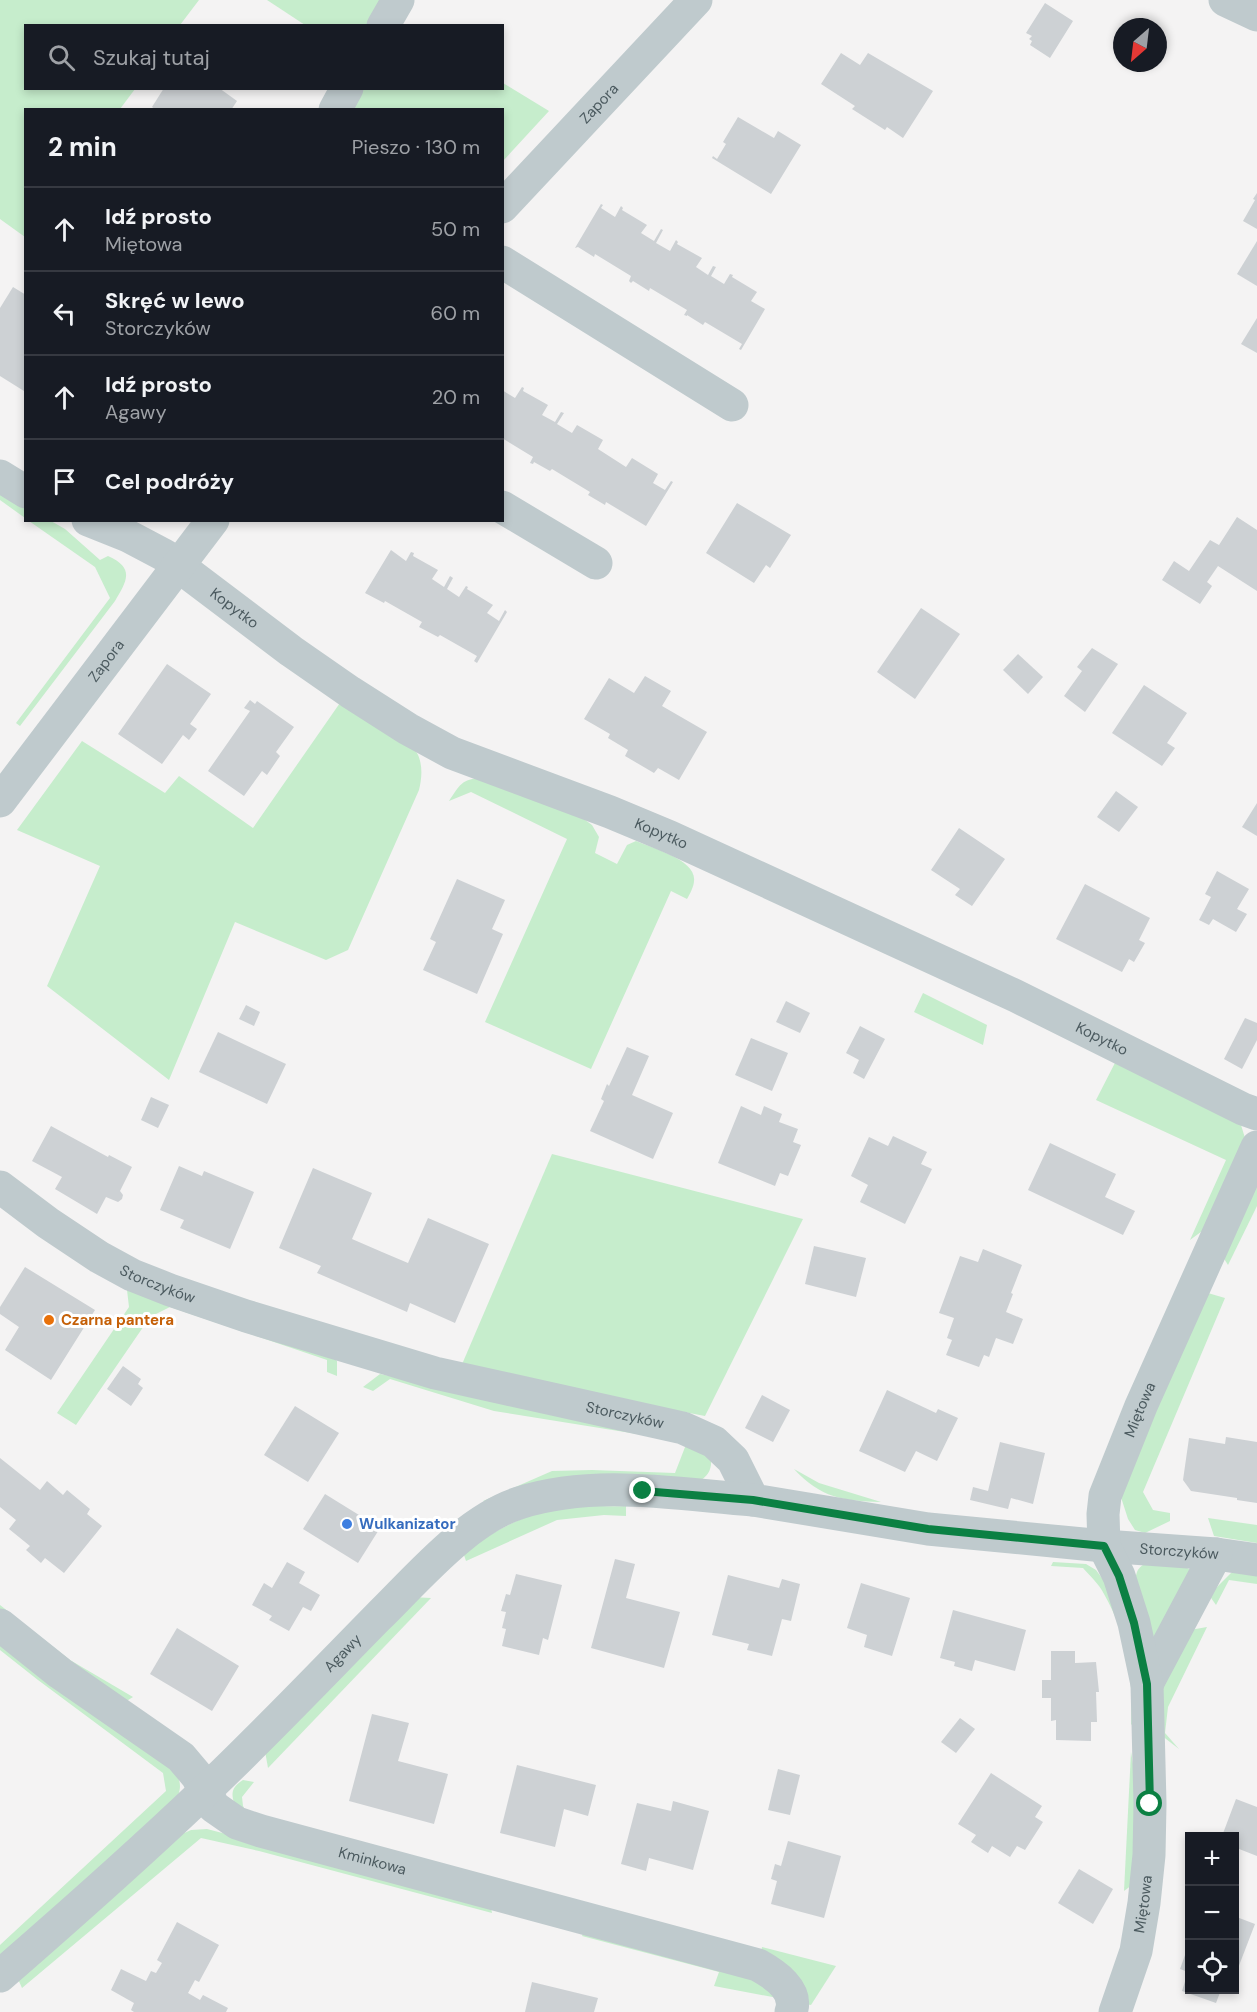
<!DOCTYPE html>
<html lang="pl">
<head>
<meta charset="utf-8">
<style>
  :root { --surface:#171b24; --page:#20242c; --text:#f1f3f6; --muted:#9ea1a6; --line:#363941 }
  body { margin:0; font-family:"DM Sans",sans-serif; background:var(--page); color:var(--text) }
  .controls { position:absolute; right:18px; bottom:18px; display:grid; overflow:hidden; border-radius:0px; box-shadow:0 3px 9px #0003 }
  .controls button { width:54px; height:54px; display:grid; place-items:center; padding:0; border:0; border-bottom:2px solid var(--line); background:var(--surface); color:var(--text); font:30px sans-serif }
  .compass { position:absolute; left:1113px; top:18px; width:54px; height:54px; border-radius:50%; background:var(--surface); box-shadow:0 3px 9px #0003; rotate:208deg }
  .stop { position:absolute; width:18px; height:18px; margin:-14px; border:4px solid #0b8043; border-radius:50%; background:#fff }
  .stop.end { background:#0b8043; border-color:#fff; box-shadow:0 2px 6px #0008 }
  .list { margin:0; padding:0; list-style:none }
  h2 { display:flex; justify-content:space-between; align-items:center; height:78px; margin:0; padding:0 24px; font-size:26px }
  h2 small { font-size:20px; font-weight:400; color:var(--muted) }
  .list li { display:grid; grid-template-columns:39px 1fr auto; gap:18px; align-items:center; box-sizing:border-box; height:84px; padding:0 24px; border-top:2px solid var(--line) }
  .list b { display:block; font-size:22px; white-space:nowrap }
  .list p { margin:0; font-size:20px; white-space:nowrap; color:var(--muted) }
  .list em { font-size:20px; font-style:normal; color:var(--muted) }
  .icon { flex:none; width:33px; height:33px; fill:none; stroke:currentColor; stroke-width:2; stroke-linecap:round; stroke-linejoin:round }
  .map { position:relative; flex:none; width:1257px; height:2012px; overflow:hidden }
  .search { position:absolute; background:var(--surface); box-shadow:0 3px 9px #0003; left:24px; top:24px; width:480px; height:66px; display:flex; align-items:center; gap:15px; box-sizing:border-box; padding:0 21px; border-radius:0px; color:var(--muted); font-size:22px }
  .panel { position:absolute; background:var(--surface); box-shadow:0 3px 9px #0003; left:24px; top:108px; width:480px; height:414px; border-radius:0px }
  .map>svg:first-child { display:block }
  .green { fill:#c6edcc }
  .building { fill:#cdd1d4 }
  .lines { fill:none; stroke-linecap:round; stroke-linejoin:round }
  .minor { stroke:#bfcacd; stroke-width:33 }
  .route { stroke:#0b8043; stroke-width:8 }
  .food-dot { fill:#e8710a; stroke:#fff; stroke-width:2 }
  .shop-dot { fill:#3f7fe0; stroke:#fff; stroke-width:2 }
  .labels { text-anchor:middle; stroke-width:6; stroke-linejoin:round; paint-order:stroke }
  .street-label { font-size:15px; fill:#4b5a5f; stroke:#fff }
  .food-label { font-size:15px; font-weight:bold; fill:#c56008; stroke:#fff; text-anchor:start }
  .shop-label { font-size:15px; font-weight:bold; fill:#366cbe; stroke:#fff; text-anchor:start }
</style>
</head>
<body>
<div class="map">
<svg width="1257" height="2012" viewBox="0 0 1257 2012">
  <rect width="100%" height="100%" fill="#f4f3f3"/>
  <g class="green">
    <path d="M0,0H199L180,25L26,26V88L135,89L120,109L26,110L25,237L0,219Z"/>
    <path d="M267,0H385L369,26L305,25Z"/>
    <path d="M503,83L549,111L503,161L502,110H344L356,89L502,88Z"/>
    <path d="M0,489L25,505V518L0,500Z"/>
    <path d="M29,521H51L65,529L100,560L108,556C135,568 127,581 115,601L20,726L16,723L110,598L95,567Z"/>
    <path d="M342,700C364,713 404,731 417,753C423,764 422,778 419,790L348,950L326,960L235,922L169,1080L47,986L100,866L17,830L82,741L165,793L179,776L253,828Z"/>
    <path d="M482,778L577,814L592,825L599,837L595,853L617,864L627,845L636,841C652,848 697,860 694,881C694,886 690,894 687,899L671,891L591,1069L485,1022L567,839L471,792L449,801C460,785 461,779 482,778Z"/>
    <path d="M923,993L987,1025L983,1045L914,1012Z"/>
    <path d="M1118,1057L1241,1125L1245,1138L1209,1226L1190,1240L1226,1160L1096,1100Z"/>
    <path d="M552,1154L803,1219L705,1416L460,1369Z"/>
    <path d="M1257,1182V1206L1228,1265L1223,1257Z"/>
    <path d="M127,1290L333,1356L337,1361V1376L327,1372V1360L170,1307L150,1317L76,1425L57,1413L129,1307Z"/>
    <path d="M1201,1291L1225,1298L1143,1492L1153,1510L1170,1513V1521L1145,1533L1135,1530L1128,1519L1118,1488Z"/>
    <path d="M380,1374L678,1435L711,1458C712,1470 708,1476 698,1482L489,1504L483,1501L552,1471L592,1470L675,1473L687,1442L494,1411L390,1379L373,1391L363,1387Z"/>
    <path d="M794,1469L819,1483L881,1502C843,1501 821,1498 794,1469Z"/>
    <path d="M626,1506V1516L604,1515L557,1520L466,1561L463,1552C489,1534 519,1517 551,1509C571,1504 604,1507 626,1506Z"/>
    <path d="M1208,1518L1257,1525V1543L1214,1536Z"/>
    <path d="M1053,1562L1086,1564L1096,1570L1107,1585L1130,1643L1135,1721L1131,1725C1133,1674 1129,1639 1104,1594C1099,1584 1090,1576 1083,1568L1051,1566Z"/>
    <path d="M1147,1562L1183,1565L1190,1570L1155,1650C1149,1633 1130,1589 1137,1572C1139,1567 1143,1565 1147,1562Z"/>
    <path d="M1242,1570H1257V1584L1229,1580L1216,1605L1209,1595L1231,1573Z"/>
    <path d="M411,1597L431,1598L268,1768L265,1751Z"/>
    <path d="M0,1605L70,1660L133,1697L125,1702L0,1612Z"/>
    <path d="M1207,1627L1168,1707L1165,1733L1179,1749L1157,1732L1159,1691L1190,1630Z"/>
    <path d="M0,1640L169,1766C178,1776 183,1782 178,1796L0,1961V1945L166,1791L163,1773L38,1680L0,1650Z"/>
    <path d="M1131,1752L1137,1788L1132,1885L1124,1891Z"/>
    <path d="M243,1780L254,1782L242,1797L243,1806L248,1815L236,1808C231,1795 230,1788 243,1780Z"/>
    <path d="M207,1829L490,1902L492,1913L259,1851L201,1838L22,1988L18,1979L173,1838L191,1830Z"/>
    <path d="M586,1927L744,1971L783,1999L714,1986L719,1972L582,1936Z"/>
    <path d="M762,1947L836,1966L811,2005L804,2004L761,1954Z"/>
  </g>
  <g class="building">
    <path d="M1045,3L1073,21L1050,58L1030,45L1032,41L1029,39L1032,36L1026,33Z"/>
    <path d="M841,53L860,65L868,53L933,91L903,138L887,127L885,130L852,109L855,106L821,84Z"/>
    <path d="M164,88H219L237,101L231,110H156L152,107Z"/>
    <path d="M738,117L774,138L778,131L801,145L771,194L712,158L713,156L717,159L726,144L723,142Z"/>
    <path d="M1257,193V229L1243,221L1255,200L1253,199Z"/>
    <path d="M601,204L603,205L601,208L615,217L621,206L623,208L622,210L647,225L641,233L654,241L661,229L663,230L656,243L670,251L676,240L678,242L677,244L702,258L696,267L708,275L713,266L716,267L711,276L724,284L730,274L733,275L732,277L757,292L751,301L765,309L741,350L739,349L742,344L705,322L703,325L687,315V316L684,315L687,310L650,288L649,291L633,281L631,283L629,281L631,276L595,254L594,257L578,247L575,248Z"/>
    <path d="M1257,241V286L1237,274Z"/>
    <path d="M13,287L26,295V388L24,391L0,376V308Z"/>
    <path d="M1257,318V353L1241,344Z"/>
    <path d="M522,387L524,388L523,391L548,405L542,415L555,422L561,412L564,413L557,424L572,433L577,425L603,440L598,449L626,467L632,458L658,474L653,483L665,490L671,481L673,482L646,526L606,502L605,505L588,495L590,492L552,469L550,471L534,462L533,464L530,463L533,457L502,438V390L515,398Z"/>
    <path d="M737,503L791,535L770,568L766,565L754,583L706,553Z"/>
    <path d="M1237,517L1257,530V591L1218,566L1207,582L1212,586L1200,604L1162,580L1174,561L1189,571L1210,540L1219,545Z"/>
    <path d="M391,550L406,561L411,552L414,553L413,556L438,570L432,579L444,587L450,576L453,578L447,589L459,597L466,586L468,587L467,589L493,605L487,613L499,621L505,610L507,612L477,663L474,661L477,656L440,635L438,637L419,627L422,622L385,601L384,603L365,593Z"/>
    <path d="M921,608L960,634L915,699L877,672Z"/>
    <path d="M1092,648L1118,664L1085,712L1064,696L1082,671L1077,667Z"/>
    <path d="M1018,654L1043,677L1028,694L1003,670Z"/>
    <path d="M167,664L211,694L190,724L197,729L189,740L183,735L162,764L118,734Z"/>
    <path d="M645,676L671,691L662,706L707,732L679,780L658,768L654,773L625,756L628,750L608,738L610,734L584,719L609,678L634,693Z"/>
    <path d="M1144,685L1187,713L1167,743L1175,748L1162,766L1112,733Z"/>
    <path d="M250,700L255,704L257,701L294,727L276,752L280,756L267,775L262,771L244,796L208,771L250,711L244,708Z"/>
    <path d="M1116,791L1138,807L1119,832L1097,817Z"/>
    <path d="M1257,803V836L1242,827Z"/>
    <path d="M959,828L1005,859L972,906L955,895L960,889L931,870Z"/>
    <path d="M1217,871L1249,889L1237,909L1247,914L1236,932L1213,919L1209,925L1199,920L1211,897L1205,894Z"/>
    <path d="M457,879L505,900L492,929L503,934L477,994L423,970L436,942L430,939Z"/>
    <path d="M1085,884L1150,918L1139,940L1145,943L1134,962L1129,959L1122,972L1056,939Z"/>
    <path d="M786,1001L810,1013L800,1033L776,1022Z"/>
    <path d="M246,1005L260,1012L254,1026L239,1019Z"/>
    <path d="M1245,1018L1257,1023V1040L1242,1069L1224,1059Z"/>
    <path d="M860,1026L885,1039L864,1079L853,1073L859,1060L846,1053Z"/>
    <path d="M218,1032L286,1064L267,1104L199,1072Z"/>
    <path d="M751,1038L788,1053L772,1091L735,1075Z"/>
    <path d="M627,1047L649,1056L632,1095L673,1113L653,1159L590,1131L604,1101L601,1099L607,1084L609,1086Z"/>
    <path d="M151,1097L169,1105L158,1128L141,1120Z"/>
    <path d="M741,1106L761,1115L764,1106L782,1114L779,1122L798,1129L793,1142L801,1145L788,1176L780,1173L775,1186L718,1163Z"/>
    <path d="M51,1126L108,1157L109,1155L132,1167L120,1191L123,1195L122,1199L118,1202L106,1197L97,1214L55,1189L62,1177L32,1161Z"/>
    <path d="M893,1136L927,1152L921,1164L932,1169L905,1224L860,1202L868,1185L851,1176L869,1137L888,1146Z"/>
    <path d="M1050,1143L1116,1174L1105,1197L1135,1211L1123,1235L1028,1190Z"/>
    <path d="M179,1166L202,1176L204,1171L254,1192L230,1249L180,1228L184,1220L160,1210Z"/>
    <path d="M313,1168L372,1193L352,1239L382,1252L408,1263L428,1218L489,1244L455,1323L410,1303L407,1312L317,1273L321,1266L279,1248Z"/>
    <path d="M814,1246L866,1258L856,1297L805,1284Z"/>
    <path d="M983,1249L1022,1265L1011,1293L1013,1294L1006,1312L1023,1319L1013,1344L996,1338L989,1357L984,1355L979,1367L946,1355L952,1340L947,1338L954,1318L939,1313L960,1256L978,1262Z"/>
    <path d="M25,1267L95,1310L51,1380L5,1350L19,1327L0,1314V1307Z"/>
    <path d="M123,1366L141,1379L138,1384L143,1388L131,1406L107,1389Z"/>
    <path d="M887,1390L936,1413L938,1409L958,1418L937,1461L916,1451L905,1472L859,1451Z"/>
    <path d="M762,1395L790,1410L773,1442L745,1428Z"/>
    <path d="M295,1406L339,1433L308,1482L264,1455Z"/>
    <path d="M1226,1437L1257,1442V1503L1237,1500V1498L1191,1491L1183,1480L1189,1438L1225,1444Z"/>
    <path d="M1000,1442L1045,1453L1033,1504L1011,1498L1008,1509L970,1500L973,1487L988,1491Z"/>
    <path d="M0,1458L40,1490L47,1481L63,1495L67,1490L90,1509L87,1514L102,1526L64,1573L45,1558L41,1563L26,1550L30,1546L9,1529L16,1520L0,1507Z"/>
    <path d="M325,1494L380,1528L358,1563L303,1529Z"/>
    <path d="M615,1559L635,1564L626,1598L680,1612L664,1668L591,1648Z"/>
    <path d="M287,1562L305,1572L299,1583L320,1595L311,1611L303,1607L289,1631L269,1620L272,1616L252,1605L264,1583L272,1588Z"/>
    <path d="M516,1574L562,1585L548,1640L543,1638L539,1655L502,1646L506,1629L502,1628L506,1612L501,1611L506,1594L510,1595Z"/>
    <path d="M728,1575L779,1588L782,1579L800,1584L791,1621L782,1619L772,1656L747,1650L749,1644L712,1635Z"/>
    <path d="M861,1583L910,1598L892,1656L864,1647L867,1635L847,1628Z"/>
    <path d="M953,1610L1026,1630L1015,1671L975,1660L972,1671L954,1666L955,1662L940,1658Z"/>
    <path d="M177,1628L239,1666L212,1711L150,1674Z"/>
    <path d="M1051,1651H1075V1663L1096,1662L1099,1692H1096L1097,1722H1091V1741L1056,1740V1720L1051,1721V1698H1042V1680H1051Z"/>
    <path d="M372,1714L409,1723L398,1761L448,1774L434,1824L349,1801Z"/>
    <path d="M960,1718L975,1729L956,1753L941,1742Z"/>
    <path d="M517,1765L596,1785L588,1816L564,1809L555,1847L500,1833Z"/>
    <path d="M778,1769L800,1775L790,1815L768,1810Z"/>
    <path d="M991,1773L1042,1806L1035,1817L1043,1822L1025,1850L1017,1846L1010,1857L992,1846L988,1853L971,1842L976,1835L958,1824Z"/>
    <path d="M1236,1799L1257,1807V1856L1234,1847V1836H1222Z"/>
    <path d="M673,1801L709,1811L693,1870L649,1858L646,1871L621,1864L637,1803L671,1811Z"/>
    <path d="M788,1841L841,1856L824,1918L771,1904L777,1881L771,1879L775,1864L781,1866Z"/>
    <path d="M1079,1869L1113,1889L1093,1924L1058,1903Z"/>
    <path d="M1234,1916L1255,1924L1235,1976H1234Z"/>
    <path d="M177,1922L219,1945L199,1982L195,1980L188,1993L200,2000L203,1995L228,2008L226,2012H134L131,2010L134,2003L111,1990L121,1969L146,1981L151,1971L156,1973L162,1963L157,1960Z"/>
    <path d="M1189,1944L1190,1990H1221L1216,2003L1182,1991L1188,1972L1180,1969Z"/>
    <path d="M532,1982L598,1998L594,2012H525Z"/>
  </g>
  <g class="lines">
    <g class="minor">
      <path d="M1225,0L1257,15"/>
      <path d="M383,26L398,0"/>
      <path d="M335,110L347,88"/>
      <path id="s1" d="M502,207L696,0"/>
      <path d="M502,262L732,405"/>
      <path d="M0,476L26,492"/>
      <path d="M502,507L596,563"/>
      <path id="s2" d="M88,520L128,536L164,555L291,651L350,692L408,729L452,753L610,812L670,837L1016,996L1243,1109L1257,1114"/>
      <path id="s3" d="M0,801L213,520"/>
      <path id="s4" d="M0,1187L48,1223L99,1257L132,1275L170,1290L246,1316L435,1373L683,1428L714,1442L733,1460L753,1500L928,1529L1104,1546L1216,1554L1257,1560"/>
      <path id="s5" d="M0,1625L60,1673L181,1757L197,1776L214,1807L237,1823L261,1831L758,1965C774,1974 799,1990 791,2012"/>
      <path d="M1147,1684L1216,1554"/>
      <path id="s6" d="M0,1976C69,1916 138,1855 204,1792C263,1736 320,1676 377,1618C417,1579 466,1520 519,1503C595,1479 675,1494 753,1500"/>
      <path id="s7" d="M1115,2012L1136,1951L1144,1903L1149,1855L1150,1804L1147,1684L1134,1623L1119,1576L1104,1546L1103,1514L1105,1496L1141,1406L1257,1147"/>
    </g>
  </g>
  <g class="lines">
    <path class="route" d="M643,1491L753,1500L928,1529L1104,1546L1119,1576L1134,1623L1147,1684L1150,1804"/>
  </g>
  <circle class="food-dot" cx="49" cy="1320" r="6"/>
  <circle class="shop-dot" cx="347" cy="1524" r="6"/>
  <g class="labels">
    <g class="street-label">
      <text dy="5" stroke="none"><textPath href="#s1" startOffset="142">Zapora</textPath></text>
      <text dy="5" stroke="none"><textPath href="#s2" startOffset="172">Kopytko</textPath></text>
      <text dy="5" stroke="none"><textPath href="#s3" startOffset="176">Zapora</textPath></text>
      <text dy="5" stroke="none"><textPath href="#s2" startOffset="658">Kopytko</textPath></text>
      <text dy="5" stroke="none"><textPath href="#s2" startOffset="1144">Kopytko</textPath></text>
      <text dy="5" stroke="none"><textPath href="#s4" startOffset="186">Storczyków</textPath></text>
      <text dy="5" stroke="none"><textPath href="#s7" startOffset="621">Miętowa</textPath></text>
      <text dy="5" stroke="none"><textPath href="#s4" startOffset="672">Storczyków</textPath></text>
      <text dy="5" stroke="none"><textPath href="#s4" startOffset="1266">Storczyków</textPath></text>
      <text dy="5" stroke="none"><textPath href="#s6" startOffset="471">Agawy</textPath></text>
      <text dy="5" stroke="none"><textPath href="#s5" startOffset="453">Kminkowa</textPath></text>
      <text dy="5" stroke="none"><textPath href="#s7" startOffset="112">Miętowa</textPath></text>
    </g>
    <g class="food-label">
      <text x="61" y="1325">Czarna pantera</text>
    </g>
    <g class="shop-label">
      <text x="359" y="1529">Wulkanizator</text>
    </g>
  </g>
</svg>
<div class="controls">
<button>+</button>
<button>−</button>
<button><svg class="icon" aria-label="locate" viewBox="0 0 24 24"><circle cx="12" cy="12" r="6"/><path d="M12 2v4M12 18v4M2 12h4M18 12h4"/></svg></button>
</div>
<svg class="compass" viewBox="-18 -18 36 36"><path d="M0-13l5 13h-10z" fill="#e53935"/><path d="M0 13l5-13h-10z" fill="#9ea1a6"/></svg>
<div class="stop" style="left:1150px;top:1804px"></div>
<div class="stop end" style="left:643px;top:1491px"></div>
<div class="search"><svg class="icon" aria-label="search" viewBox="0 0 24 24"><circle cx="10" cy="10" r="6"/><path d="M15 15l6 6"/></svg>Szukaj tutaj</div>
<section class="panel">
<h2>2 min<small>Pieszo · 130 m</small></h2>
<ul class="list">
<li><svg class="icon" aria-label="ahead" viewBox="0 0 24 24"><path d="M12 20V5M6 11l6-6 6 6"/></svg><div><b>Idź prosto</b><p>Miętowa</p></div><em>50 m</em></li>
<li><svg class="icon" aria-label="left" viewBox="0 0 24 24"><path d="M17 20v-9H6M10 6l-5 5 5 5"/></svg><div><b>Skręć w lewo</b><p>Storczyków</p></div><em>60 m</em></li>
<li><svg class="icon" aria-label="ahead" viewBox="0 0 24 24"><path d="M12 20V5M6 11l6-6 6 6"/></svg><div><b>Idź prosto</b><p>Agawy</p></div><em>20 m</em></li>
<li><svg class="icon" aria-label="arrive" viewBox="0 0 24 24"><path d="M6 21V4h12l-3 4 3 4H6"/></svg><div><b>Cel podróży</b></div></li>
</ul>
</section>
</div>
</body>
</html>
